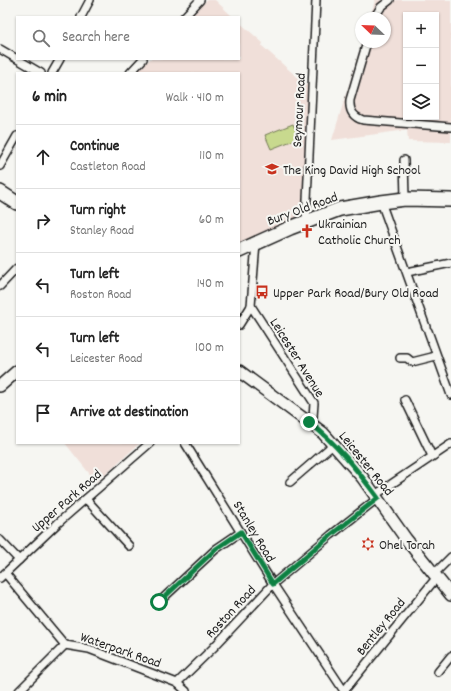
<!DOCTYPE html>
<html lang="en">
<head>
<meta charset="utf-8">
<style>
  :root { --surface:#fff; --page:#f2f2f2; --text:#222; --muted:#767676; --line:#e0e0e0 }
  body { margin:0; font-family:Dekko,sans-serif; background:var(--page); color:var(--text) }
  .controls { position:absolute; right:12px; top:12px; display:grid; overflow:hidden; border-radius:0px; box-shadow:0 1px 3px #0004 }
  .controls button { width:36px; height:36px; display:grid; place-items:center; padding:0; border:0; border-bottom:1px solid var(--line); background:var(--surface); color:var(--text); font:20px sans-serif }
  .compass { position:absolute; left:355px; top:12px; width:36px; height:36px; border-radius:50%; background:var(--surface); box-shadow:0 1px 3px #0004; rotate:293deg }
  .stop { position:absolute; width:12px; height:12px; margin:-9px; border:3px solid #0b8043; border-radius:50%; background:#fff }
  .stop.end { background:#0b8043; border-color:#fff; box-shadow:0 1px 4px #0008 }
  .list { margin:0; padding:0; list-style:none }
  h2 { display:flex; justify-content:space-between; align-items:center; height:52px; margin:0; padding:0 16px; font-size:17px }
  h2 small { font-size:13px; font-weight:400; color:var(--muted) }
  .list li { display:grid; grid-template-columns:26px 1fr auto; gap:12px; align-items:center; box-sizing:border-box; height:64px; padding:0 16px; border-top:1px solid var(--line) }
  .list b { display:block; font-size:15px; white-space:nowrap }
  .list p { margin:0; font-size:13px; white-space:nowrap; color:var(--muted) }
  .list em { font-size:13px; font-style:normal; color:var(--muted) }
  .icon { flex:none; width:22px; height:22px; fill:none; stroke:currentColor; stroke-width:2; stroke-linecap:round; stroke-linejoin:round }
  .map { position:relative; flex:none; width:451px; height:691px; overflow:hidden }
  .search { position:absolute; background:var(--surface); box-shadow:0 1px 3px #0004; left:16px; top:16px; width:224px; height:44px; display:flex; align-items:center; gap:10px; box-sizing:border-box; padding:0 14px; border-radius:0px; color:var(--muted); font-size:15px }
  .panel { position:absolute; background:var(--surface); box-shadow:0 1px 3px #0004; left:16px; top:72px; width:224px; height:372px; border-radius:0px }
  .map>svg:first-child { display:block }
  .built { fill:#f0dfd9; fill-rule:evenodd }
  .green { fill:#c8d98e; stroke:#727a55 }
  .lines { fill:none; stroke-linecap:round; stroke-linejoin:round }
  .street-casing { stroke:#1c1c1c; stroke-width:10 }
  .primary-casing { stroke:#1c1c1c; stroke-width:14 }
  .highway-casing { stroke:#1c1c1c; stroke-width:16 }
  .street { stroke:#f6f6f2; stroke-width:7 }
  .primary { stroke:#f6f6f2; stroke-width:11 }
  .highway { stroke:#f6f6f2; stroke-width:13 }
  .route { stroke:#0b8043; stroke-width:5 }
  .labels { text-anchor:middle; stroke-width:4; stroke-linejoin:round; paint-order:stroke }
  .street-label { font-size:14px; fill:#1c1c1c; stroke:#f6f6f2 }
  .poi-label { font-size:14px; fill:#1c1c1c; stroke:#f6f6f2; text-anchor:start }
</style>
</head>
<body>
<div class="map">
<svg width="451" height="691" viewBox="0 0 451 691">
  <rect width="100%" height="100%" fill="#f6f6f2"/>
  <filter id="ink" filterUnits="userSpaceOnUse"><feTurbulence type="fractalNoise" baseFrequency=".025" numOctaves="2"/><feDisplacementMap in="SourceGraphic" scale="8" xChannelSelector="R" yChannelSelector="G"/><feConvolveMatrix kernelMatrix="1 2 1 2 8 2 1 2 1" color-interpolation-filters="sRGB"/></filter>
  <g filter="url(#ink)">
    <g class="built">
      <path d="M207,0H215L233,17H190Z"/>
      <path d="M375,0H451V142L408,141L407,130L332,140L362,42H385V18H370ZM406,15H436V117H406Z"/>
      <path d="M239,22L263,43L262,46L305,84L308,85L302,215L300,217L239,243V73H136L150,59H239Z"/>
      <path d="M65,443H140L96,482Z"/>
    </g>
    <path class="green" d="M293,124L299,138L271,149L265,135Z"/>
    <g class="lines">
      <g class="street-casing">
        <g id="street">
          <path d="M81,17L90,0"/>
          <path d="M184,17L200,0"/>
          <path d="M374,18L381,7L390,0"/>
          <path d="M367,42L350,100C349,110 353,117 363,120L451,127"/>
          <path d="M0,49L41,73"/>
          <path d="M52,73L60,59"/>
          <path d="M130,73L143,59"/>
          <path d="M404,160L405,199"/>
          <path d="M0,166L17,136"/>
          <path d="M381,202L426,327"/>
          <path d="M306,222L316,0"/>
          <path d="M407,272L451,263"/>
          <path d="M0,286L17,268"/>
          <path d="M251,306L314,403L313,417L309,422"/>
          <path d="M239,325L251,306L256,243"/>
          <path d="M428,331L451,395"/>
          <path d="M400,358H407L412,362L436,356"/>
          <path d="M405,400L432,456"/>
          <path d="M185,443L273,584L344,691"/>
          <path d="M290,482L334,444"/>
          <path d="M375,495L451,444"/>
          <path d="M86,499L129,546"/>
          <path d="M0,540L19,560"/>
          <path d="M5,573L65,645L89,649L177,683L186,691"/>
          <path d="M434,574L451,557"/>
          <path d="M0,578L58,523L150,443"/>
          <path d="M159,602L216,549L241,532"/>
          <path d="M438,672L451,656"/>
          <path d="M177,683L213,648L273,584L331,535L378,498"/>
          <path d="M19,691L65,645"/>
          <path d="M344,691L437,577"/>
        </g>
      </g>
      <g class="primary-casing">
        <g id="primary">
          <path d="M239,371L323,433L362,477L406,539L451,595"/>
          <path d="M0,386L17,371"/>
        </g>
      </g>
      <g class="highway-casing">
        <g id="highway">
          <path d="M0,192L17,203"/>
          <path d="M239,251L290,228L340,209L381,202L405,199L451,200"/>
        </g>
      </g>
      <use href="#street" class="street"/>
      <use href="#primary" class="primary"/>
      <use href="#highway" class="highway"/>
    </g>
  </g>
  <g class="lines" filter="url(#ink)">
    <path class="route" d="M159,602L216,549L241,532L273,584L331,535L378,498C358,471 336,443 309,422"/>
  </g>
  <defs>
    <g id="school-bare" transform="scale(1.08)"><path d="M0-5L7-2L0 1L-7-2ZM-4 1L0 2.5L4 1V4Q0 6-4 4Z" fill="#c8321e" stroke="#f6f6f2" stroke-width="2.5" paint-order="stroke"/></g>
    <g id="church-bare" transform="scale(1.08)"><path d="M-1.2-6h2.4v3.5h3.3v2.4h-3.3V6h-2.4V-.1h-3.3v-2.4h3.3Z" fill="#c8321e" stroke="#f6f6f2" stroke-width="2.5" paint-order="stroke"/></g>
    <g id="bus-bare" transform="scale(1.08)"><path d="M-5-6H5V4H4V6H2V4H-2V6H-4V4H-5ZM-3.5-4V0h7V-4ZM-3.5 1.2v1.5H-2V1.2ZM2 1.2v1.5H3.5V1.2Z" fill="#c8321e" stroke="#f6f6f2" stroke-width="2.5" paint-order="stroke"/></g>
    <g id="synagogue-bare" transform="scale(1.08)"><path d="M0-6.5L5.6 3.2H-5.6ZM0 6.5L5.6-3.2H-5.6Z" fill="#c8321e" stroke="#f6f6f2" stroke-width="2.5" paint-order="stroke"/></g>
  </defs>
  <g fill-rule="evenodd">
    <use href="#school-bare" x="272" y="169"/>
    <use href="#church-bare" x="307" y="231"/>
    <use href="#bus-bare" x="262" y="292"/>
    <use href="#synagogue-bare" x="368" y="544"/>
  </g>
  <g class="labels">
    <g class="street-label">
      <text transform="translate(298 110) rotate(-87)" y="5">Seymour Road</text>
      <text transform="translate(302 208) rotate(-20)" y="5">Bury Old Road</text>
      <text transform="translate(298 357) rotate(58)" y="5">Leicester Avenue</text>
      <text transform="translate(367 463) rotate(51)" y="5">Leicester Road</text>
      <text transform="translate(66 500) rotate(-41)" y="5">Upper Park Road</text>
      <text transform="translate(255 531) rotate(59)" y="5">Stanley Road</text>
      <text transform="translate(230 611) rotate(-47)" y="5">Roston Road</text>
      <text transform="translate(380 626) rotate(-51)" y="5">Bentley Road</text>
      <text transform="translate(121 649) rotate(19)" y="5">Waterpark Road</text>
    </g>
    <g class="poi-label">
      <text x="283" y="174">The King David High School</text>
      <text x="318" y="228">Ukrainian<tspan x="318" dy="16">Catholic Church</tspan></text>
      <text x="273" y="297">Upper Park Road/Bury Old Road</text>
      <text x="379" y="549">Ohel Torah</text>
    </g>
  </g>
</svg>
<div class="controls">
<button>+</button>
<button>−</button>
<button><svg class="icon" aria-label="layers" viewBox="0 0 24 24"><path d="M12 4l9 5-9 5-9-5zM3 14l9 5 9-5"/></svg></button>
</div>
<svg class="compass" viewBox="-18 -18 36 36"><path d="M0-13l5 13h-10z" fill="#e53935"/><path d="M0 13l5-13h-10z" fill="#767676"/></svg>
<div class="stop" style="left:159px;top:602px"></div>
<div class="stop end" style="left:309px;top:422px"></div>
<div class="search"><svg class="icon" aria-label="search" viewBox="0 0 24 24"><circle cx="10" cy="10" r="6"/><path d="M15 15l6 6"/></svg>Search here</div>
<section class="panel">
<h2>6 min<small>Walk · 410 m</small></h2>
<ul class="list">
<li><svg class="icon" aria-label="ahead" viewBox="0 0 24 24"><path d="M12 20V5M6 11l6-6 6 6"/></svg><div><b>Continue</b><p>Castleton Road</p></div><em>110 m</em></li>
<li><svg class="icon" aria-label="right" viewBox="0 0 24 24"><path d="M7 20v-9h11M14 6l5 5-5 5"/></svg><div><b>Turn right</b><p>Stanley Road</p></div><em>60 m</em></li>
<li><svg class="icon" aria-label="left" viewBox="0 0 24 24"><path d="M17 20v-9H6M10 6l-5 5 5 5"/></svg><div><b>Turn left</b><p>Roston Road</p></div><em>140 m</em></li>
<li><svg class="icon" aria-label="left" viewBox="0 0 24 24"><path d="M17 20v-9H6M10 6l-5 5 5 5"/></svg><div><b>Turn left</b><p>Leicester Road</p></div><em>100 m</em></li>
<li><svg class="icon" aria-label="arrive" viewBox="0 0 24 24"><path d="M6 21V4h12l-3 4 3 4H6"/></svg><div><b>Arrive at destination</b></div></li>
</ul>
</section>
</div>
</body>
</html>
